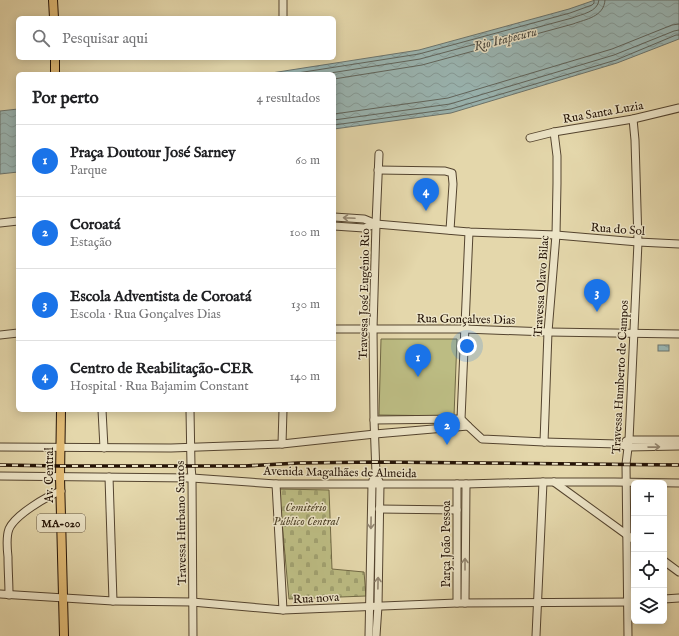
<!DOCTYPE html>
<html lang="pt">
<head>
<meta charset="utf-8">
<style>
  :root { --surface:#fff; --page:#f2f2f2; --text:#202124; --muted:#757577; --line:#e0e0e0; --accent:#1a73e8 }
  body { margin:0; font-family:"IM FELL English",serif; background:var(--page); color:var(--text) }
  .controls { position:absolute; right:12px; bottom:12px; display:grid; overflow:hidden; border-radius:6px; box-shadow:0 2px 10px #0003 }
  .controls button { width:36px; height:36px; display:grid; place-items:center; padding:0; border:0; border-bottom:1px solid var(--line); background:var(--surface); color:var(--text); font:20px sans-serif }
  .you { position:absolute; left:467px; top:346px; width:14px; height:14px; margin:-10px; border:3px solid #fff; border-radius:50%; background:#1a73e8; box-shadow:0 0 0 6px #1a73e833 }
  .badge { display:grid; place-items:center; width:26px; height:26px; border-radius:50%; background:var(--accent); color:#fff; font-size:13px; font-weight:700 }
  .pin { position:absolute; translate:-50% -33px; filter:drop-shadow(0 1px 2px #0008) }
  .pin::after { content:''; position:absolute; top:21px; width:14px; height:12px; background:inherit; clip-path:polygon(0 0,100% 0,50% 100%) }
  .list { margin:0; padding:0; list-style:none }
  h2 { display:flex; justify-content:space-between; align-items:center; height:52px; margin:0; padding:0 16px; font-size:17px }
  h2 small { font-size:13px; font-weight:400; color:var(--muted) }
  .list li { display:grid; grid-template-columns:26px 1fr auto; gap:12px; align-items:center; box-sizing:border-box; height:72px; padding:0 16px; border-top:1px solid var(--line) }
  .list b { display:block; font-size:15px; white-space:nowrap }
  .list p { margin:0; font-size:13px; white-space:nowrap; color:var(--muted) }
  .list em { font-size:13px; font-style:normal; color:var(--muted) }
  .icon { flex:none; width:22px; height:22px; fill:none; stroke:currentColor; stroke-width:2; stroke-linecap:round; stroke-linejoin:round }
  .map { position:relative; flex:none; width:679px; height:636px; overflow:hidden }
  .search { position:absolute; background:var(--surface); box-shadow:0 2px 10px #0003; left:16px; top:16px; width:320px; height:44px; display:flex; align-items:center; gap:10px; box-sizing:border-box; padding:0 14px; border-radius:6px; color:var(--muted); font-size:15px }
  .panel { position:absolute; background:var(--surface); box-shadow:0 2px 10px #0003; left:16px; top:72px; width:320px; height:340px; border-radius:6px }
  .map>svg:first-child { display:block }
  .cemetery { fill:url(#cemetery-stones); stroke:#706844 }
  .park { fill:#bcbc83; stroke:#706844 }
  .water { fill:url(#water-waves); stroke:#6b756f }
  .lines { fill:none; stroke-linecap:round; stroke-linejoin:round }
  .shore { stroke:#5f655e; stroke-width:1 }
  .minor-casing { stroke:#54442f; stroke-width:9 }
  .major-casing { stroke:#241306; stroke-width:10 }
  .minor { stroke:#ede5c8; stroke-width:7 }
  .major { stroke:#e2bc76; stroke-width:8 }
  .rail-casing { stroke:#241306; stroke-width:3.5 }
  .rail { stroke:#ede5c8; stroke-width:2; stroke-dasharray:6; stroke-linecap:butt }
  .oneway { stroke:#938671 }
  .labels { text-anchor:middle; stroke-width:3; stroke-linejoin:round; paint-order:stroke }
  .shield { fill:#ede5c8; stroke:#605240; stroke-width:1 }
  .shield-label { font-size:11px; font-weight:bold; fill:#241306 }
  .street-label { font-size:12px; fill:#241306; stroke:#ede5c8 }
  .park-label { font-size:12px; font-style:italic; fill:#52462c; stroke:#ede5c8 }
  .water-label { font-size:13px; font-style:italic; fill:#4d4c43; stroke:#ede5c8 }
</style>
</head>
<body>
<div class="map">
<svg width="679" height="636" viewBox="0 0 679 636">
  <defs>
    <pattern id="cemetery-stones" width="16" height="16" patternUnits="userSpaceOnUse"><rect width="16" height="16" fill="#bcbc83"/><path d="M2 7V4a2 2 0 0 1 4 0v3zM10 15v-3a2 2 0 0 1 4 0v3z" fill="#a1a170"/></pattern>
    <pattern id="water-waves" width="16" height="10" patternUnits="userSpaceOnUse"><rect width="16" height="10" fill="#9ab7b5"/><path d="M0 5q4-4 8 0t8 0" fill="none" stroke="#859c9a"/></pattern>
  </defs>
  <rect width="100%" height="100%" fill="#e4d7ab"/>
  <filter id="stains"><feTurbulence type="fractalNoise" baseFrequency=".005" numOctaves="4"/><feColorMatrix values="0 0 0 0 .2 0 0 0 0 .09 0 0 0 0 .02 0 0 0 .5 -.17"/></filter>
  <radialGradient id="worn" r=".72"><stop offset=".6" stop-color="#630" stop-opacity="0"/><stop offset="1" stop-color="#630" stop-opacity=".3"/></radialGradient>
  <path class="cemetery" d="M279,489L329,490L332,569L364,572L366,596L289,599Z"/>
  <path class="park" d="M381,339H457L454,416L379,415Z"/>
  <g class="water">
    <path d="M595,0H679V39L617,63L451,113L334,129V74H265L419,50L569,9Z"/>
    <path d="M18,109V172L0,174V111Z"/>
    <rect x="658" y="345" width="11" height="6"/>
  </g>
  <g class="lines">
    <g class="shore">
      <path d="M291,74L419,54L570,13L592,5L594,3V0"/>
      <path d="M324,74L420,59L572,18C582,14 598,12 599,0"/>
      <path d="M334,79L422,65L573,24C586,19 604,17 605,0"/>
      <path d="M334,114L448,98L612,49L672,25L679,24"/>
      <path d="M334,120L450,104L614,55L674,31L679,30"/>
      <path d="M334,125L451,109L616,60L676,35H679"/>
    </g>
    <g class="minor-casing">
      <g id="minor">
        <path d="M283,0V18"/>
        <path d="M530,138L554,132L633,119L679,108"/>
        <path d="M378,170L445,171L452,173L453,184L450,230"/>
        <path d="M334,217L364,219L376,224"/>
        <path d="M0,223L18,221"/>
        <path d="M334,226L364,228L376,224L469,232L556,235L638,242L679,244"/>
        <path d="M334,329H464L548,332L679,334"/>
        <path d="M0,335L18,333"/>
        <path d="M102,410L104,448"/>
        <path d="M190,410L191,466L192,478L193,636"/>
        <path d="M374,420L461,419"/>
        <path d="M468,426L461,419L469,232"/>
        <path d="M626,441L629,440H679"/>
        <path d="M544,442L548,332L556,235L557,183V156L554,132"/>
        <path d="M282,444L283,410"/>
        <path d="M0,447L171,448L282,444L375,434L468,426L482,439L544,442L618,444L628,447L679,446"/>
        <path d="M0,476L192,478L276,484H466L543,482H614L679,483"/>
        <path d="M109,477L113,601"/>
        <path d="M554,482L634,540"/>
        <path d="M276,484L283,610"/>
        <path d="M379,509L457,510"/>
        <path d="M664,561L679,572"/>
        <path d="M0,594L113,601L192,602L283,610L457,603L634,602"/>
        <path d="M9,595C9,582 8,570 8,557C7,548 6,537 9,529C15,515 47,496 61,491"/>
        <path d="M664,599L679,598"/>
        <path d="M457,603V484"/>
        <path d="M465,603L466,484"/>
        <path d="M369,636L372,484L373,480"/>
        <path d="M376,636L378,606L380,484L376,474L374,420L373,329L376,224L379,154"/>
        <path d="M536,636L543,482"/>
        <path d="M628,636L626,464L629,440L638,242L635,140L633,119"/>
      </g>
    </g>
    <g class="major-casing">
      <g id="major">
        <path d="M53,0L54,18"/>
        <path d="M55,58V74"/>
        <path d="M61,410L60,477L64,636"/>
      </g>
    </g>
    <use href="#minor" class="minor"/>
    <use href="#major" class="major"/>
    <g class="rail-casing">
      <path id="rail" d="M0,465L61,466H245L298,463L376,462L679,465"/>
    </g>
    <use href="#rail" class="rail"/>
  </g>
  <defs><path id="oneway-shaft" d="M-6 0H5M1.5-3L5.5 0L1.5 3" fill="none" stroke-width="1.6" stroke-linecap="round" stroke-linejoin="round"/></defs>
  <g class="oneway">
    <use href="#oneway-shaft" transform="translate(349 218) rotate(-177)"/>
    <use href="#oneway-shaft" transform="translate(654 447) rotate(-1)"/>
    <use href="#oneway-shaft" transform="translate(371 523) rotate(91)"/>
    <use href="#oneway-shaft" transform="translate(465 564) rotate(-90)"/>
    <use href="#oneway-shaft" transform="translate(378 583) rotate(-89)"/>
  </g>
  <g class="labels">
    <rect class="shield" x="37" y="514" width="48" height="18" rx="3"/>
    <g class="shield-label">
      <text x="61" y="527">MA-020</text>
    </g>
    <g class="street-label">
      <text transform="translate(603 112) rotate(-10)" y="4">Rua Santa Luzia</text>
      <text transform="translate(618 229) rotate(4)" y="4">Rua do Sol</text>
      <text transform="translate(541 286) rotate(-86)" y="4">Travessa Olavo Bilac</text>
      <text transform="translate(364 294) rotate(-89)" y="4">Travessa José Eugênio Rio</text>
      <text transform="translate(466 319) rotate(1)" y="4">Rua Gonçalves Dias</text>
      <text transform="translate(620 377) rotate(-87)" y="4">Travessa Humberto de Campos</text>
      <text transform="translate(340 472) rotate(1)" y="4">Avenida Magalhães de Almeida</text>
      <text transform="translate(49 475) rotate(-90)" y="4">Av. Central</text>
      <text transform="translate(181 523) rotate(-91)" y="4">Travessa Hurbano Santos</text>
      <text transform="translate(446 544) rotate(-90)" y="4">Parça João Pessoa</text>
      <text transform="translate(316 598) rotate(-3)" y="4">Rua nova</text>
    </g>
    <g class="park-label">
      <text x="306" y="511">Cemitério<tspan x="306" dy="14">Público Central</tspan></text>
    </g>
    <g class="water-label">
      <text transform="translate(505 38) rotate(-14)" y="5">Rio Itapecuru</text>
    </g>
  </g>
  <rect width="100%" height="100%" filter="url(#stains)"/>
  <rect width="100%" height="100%" fill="url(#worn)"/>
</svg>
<div class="controls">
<button>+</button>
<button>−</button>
<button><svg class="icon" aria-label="locate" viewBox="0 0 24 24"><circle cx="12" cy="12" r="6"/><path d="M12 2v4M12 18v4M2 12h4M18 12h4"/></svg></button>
<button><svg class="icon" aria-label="layers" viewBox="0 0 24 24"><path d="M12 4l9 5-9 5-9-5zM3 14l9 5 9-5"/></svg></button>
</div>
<div class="you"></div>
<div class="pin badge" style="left:418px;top:377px">1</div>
<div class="pin badge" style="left:447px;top:445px">2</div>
<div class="pin badge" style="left:597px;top:312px">3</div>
<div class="pin badge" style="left:426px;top:211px">4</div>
<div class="search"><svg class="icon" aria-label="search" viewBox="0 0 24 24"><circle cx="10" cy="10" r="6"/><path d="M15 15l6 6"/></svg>Pesquisar aqui</div>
<section class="panel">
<h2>Por perto<small>4 resultados</small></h2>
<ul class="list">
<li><span class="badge">1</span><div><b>Praça Doutour José Sarney</b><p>Parque</p></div><em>60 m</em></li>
<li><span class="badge">2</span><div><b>Coroatá</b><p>Estação</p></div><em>100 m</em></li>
<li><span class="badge">3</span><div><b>Escola Adventista de Coroatá</b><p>Escola · Rua Gonçalves Dias</p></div><em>130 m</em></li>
<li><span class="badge">4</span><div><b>Centro de Reabilitação-CER</b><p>Hospital · Rua Bajamim Constant</p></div><em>140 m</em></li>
</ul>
</section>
</div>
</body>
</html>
